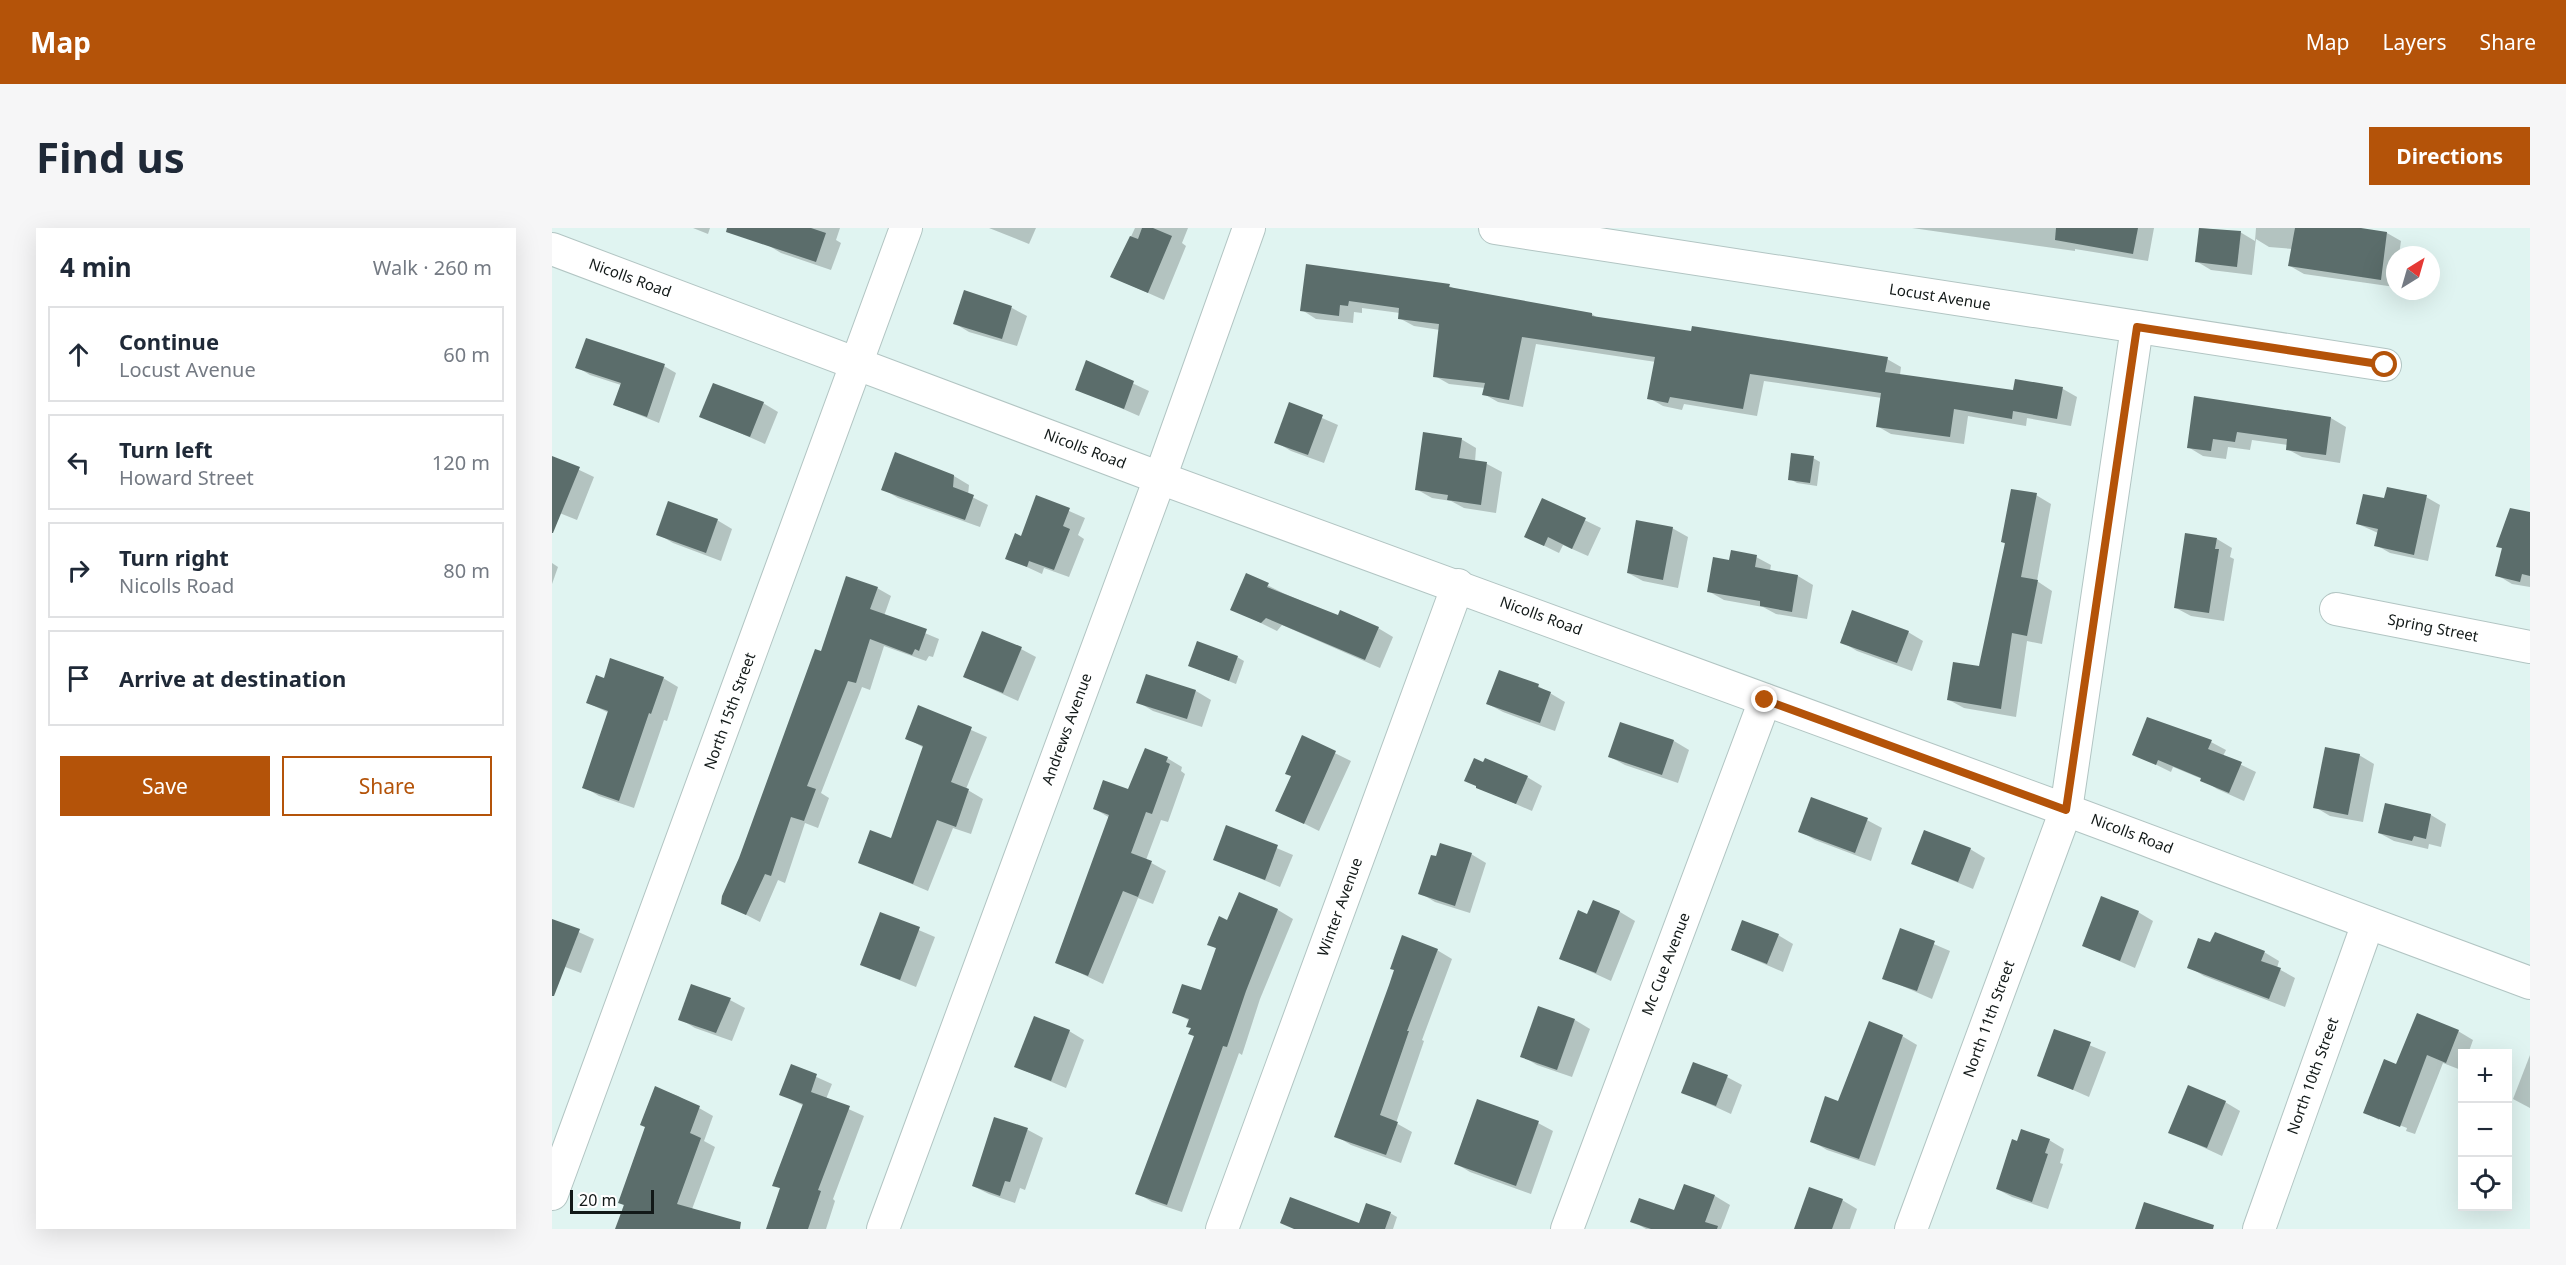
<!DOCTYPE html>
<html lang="en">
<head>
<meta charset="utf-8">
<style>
  :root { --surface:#fff; --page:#f6f6f7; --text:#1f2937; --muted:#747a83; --line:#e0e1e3; --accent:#b45309 }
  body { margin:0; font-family:"Noto Sans",sans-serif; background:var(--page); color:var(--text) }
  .controls { position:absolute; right:18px; bottom:18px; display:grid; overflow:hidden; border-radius:0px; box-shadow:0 6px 24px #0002 }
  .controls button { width:54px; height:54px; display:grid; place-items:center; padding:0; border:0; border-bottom:2px solid var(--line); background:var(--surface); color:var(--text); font:30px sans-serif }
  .compass { position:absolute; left:1834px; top:18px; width:54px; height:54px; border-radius:50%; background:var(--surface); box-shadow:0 6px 24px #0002; rotate:37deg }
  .scale { position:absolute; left:18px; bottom:15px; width:84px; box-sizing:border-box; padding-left:6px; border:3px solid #121918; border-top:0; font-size:16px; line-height:21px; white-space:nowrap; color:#121918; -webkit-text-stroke:4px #fff; paint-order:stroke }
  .stop { position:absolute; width:18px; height:18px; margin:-14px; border:4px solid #b45309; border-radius:50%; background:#fff }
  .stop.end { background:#b45309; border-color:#fff; box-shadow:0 2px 6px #0008 }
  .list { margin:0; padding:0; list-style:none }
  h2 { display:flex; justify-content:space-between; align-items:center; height:78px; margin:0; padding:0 24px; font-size:26px }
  h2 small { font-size:20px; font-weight:400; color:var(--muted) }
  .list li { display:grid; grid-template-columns:39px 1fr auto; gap:18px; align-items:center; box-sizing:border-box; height:96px; margin:0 12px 12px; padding:0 12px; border:2px solid var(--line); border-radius:0px }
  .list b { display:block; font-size:22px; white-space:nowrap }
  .list p { margin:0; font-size:20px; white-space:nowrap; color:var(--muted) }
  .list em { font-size:20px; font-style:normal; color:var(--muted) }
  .actions { display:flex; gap:12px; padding:18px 24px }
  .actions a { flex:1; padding:14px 0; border:2px solid var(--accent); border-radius:0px; text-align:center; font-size:21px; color:var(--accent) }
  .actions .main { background:var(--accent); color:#fff }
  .icon { flex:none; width:33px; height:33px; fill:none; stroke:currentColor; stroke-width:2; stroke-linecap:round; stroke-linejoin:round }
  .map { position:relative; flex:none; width:1978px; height:1001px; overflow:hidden; border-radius:0px }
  header { display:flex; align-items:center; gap:36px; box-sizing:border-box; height:84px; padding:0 30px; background:var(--accent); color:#fff }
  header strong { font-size:28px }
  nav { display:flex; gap:33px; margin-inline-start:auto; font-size:21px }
  .intro { display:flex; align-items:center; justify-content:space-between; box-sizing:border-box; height:144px; padding:0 36px }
  h1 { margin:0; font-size:42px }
  .button { padding:15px 27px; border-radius:0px; background:var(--accent); color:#fff; font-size:21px; font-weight:700 }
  main { display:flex; gap:36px; padding:0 36px }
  aside { flex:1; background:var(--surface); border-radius:0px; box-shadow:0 6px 24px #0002 }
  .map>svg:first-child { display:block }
  .shadow { fill:#0003 }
  .building { fill:#5b6d6b }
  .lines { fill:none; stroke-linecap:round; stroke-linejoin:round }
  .minor-casing { stroke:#b2c5c3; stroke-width:34 }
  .minor { stroke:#fff; stroke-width:32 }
  .route { stroke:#b45309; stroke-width:8 }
  .labels { text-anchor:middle; stroke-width:6; stroke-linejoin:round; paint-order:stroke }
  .street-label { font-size:15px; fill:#121918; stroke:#fff }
</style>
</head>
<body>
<header>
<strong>Map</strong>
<nav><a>Map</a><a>Layers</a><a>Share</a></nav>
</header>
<div class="intro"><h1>Find us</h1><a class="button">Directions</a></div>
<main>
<aside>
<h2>4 min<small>Walk · 260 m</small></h2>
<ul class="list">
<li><svg class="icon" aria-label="ahead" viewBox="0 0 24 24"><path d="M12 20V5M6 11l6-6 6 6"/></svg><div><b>Continue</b><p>Locust Avenue</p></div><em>60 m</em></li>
<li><svg class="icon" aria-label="left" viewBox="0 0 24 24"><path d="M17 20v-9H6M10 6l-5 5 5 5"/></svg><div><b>Turn left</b><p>Howard Street</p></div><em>120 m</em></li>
<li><svg class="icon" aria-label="right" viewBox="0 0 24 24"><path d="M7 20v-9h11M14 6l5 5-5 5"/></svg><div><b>Turn right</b><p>Nicolls Road</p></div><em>80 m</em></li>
<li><svg class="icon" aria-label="arrive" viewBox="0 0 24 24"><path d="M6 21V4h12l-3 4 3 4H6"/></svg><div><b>Arrive at destination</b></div></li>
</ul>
<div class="actions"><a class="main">Save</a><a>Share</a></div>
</aside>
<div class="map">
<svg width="1978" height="1001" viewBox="0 0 1978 1001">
  <rect width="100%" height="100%" fill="#e0f4f1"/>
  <g class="shadow">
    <path d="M141,0H158L156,6Z"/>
    <path d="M219,0H288L284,12L289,15L279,42L229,25L214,16Z"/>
    <path d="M437,0H484L477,16Z"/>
    <path d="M583,0H636L630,15L634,18L612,72L560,49Z"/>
    <path d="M1360,0H1602L1596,33L1523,21V23Z"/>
    <path d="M1648,0L1688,4L1703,13L1704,0H1798L1835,5L1849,13L1847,27H1843V59L1752,46L1738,38L1741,21L1717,19L1704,11L1700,47L1659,42L1644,33Z"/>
    <path d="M755,38L897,58L905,62L1040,86L1047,91L1335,131L1349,139L1348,147L1462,164L1464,153L1511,161L1525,169L1519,198L1475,190L1474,198L1416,188L1412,216L1339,206L1325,198L1330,170L1212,153L1205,188L1132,176L1130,182L1111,178L1097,170L1104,134L984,116L971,179L946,174L932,166L933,160L897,156L883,148L888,102L862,98L847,90L848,85L810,80V85L802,84L801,95L764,91L750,82Z"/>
    <path d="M413,64L460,80L475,88L465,118L417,104L402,95Z"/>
    <path d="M535,134L597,163L587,188L525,161Z"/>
    <path d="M112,138L124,145L107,195L63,177L69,157L38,147L25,139Z"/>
    <path d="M1644,170L1779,190L1794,199L1788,235L1750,229L1735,221L1736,217L1700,212L1698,222L1676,219L1674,231L1651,228L1636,219Z"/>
    <path d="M211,175L226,184L213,216L149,188Z"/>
    <path d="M738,176L786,197L772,235L739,223L724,214Z"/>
    <path d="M909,211L924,220L923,234L935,236L950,244L944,285L912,280L899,273L880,270L864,261Z"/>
    <path d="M0,229L42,249L25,292L0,282Z"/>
    <path d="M1261,230L1268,234L1265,258L1245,255L1238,251Z"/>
    <path d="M402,248L417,257L416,267L436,277L428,299L346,270L331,261Z"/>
    <path d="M1484,267L1499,276L1485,353L1500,363L1490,416L1475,413L1464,489L1412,480L1397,472L1429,440L1454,316L1450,314Z"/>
    <path d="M485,269L533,290L526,307L532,311L517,349L492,340L490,346L455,330L470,310Z"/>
    <path d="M1874,269L1888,277L1876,333L1838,325L1824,317L1826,305L1806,296L1833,272Z"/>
    <path d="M991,272L1049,300L1036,328L1011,317L1007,325L974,309Z"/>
    <path d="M1978,286V359L1960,356L1945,347L1951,321L1946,319Z"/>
    <path d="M165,292L180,301L169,333L121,315L106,306Z"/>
    <path d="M1120,300L1136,309L1126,360L1091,353L1076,345Z"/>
    <path d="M1665,311L1680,320L1678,329L1682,331L1672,393L1639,388L1624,380Z"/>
    <path d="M1204,329L1219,337L1218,343L1246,348L1261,357L1255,391L1224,386L1211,379L1172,372L1156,363L1179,334Z"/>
    <path d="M0,335L6,339L0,356Z"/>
    <path d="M695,347L731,365L787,389L826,400L841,409L828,440L730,397L725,403L680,381Z"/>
    <path d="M325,360L339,368L332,388L387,411L381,429L377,428L374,433L332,418L318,462L310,459L269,565L277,570L266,600L253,595L233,655L226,652L208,694L171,675L270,425Z"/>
    <path d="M1356,404L1371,413L1360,443L1305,423L1290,414Z"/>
    <path d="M469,421L484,429L466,473L413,449Z"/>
    <path d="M685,429L692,433L684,456L638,438Z"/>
    <path d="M111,450L126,459L115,493L112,492L82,580L47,568L32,559L57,485L36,475L53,451Z"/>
    <path d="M986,458L1013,474L1003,503L951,484L936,476Z"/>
    <path d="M644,463L659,472L650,499L601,483L586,474Z"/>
    <path d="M367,479L435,509L414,561L431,571L419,606L401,600L376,663L308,634L340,612L372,520L355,510Z"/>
    <path d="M750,509L799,533L767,603L725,582L740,548Z"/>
    <path d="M1122,513L1137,522L1126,555L1073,537L1058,529Z"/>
    <path d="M1659,514L1674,522L1671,528L1704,544L1692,573L1665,561L1650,551L1621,539L1619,544L1582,526Z"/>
    <path d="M1807,527L1822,536L1811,594L1778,588L1763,579Z"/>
    <path d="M615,530L630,539L629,543L633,546L616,594L609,592L594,632L614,643L601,676L586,670L551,756L505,734L558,590L543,581L577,562Z"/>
    <path d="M975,549L990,558L980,583L925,559Z"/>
    <path d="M1260,571L1315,592L1330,600L1319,633L1263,612L1248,603Z"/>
    <path d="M1879,587L1894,596L1889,619L1877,616L1876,621L1842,613L1827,605Z"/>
    <path d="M675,599L741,627L728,659L662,631Z"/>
    <path d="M1418,621L1433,630L1421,661L1361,636Z"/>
    <path d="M919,626L934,635L918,685L883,674L868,665Z"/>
    <path d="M726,682L741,691L708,771L690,827L687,825L630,984L600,974L585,965L643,808L638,793L622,784L650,764L665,721L657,716L676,694Z"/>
    <path d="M1068,684L1083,693L1059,753L1009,730L1036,688Z"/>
    <path d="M1586,684L1601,693L1583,740L1532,718Z"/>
    <path d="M329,686L383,709L364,759L310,737Z"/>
    <path d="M0,692L42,711L29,745L0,734Z"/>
    <path d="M1349,702L1398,723L1380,771L1332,750Z"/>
    <path d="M1226,707L1241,716L1231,744L1180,722Z"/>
    <path d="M1659,716L1712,724L1727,733L1725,740L1743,750L1733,779L1652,748L1637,739Z"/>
    <path d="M885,722L900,731L870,812L872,813L844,895L860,904L849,935L799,917L784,908Z"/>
    <path d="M178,772L193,780L180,813L143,800L128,791Z"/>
    <path d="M1023,792L1038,801L1020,849L985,837L970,828Z"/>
    <path d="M517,803L532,812L514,860L464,839Z"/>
    <path d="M1503,803L1554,824L1537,869L1487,847Z"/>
    <path d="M1906,803L1921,812L1916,826H1910L1909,842L1891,835L1863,906L1854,903L1855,900L1827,889V892L1813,884L1845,838Z"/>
    <path d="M1350,808L1365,817L1323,938L1275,922L1260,913L1287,875Z"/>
    <path d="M1978,827V880L1961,871Z"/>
    <path d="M240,838L280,856L274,871L312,888L281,971L283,973L274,1001H216L229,961L222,957L252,878L229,866Z"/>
    <path d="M1175,849L1190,857L1179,886L1131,864Z"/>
    <path d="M104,860L126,868L161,888L152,913L163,919L133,1000L65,1001Z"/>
    <path d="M1673,874L1688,883L1670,928L1618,904Z"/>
    <path d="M443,891L476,902L491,910L473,962L468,960L463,975L437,966L421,958Z"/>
    <path d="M986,895L1001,903L979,966L918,944L903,935Z"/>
    <path d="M1497,912L1512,921L1508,935L1511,936L1496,981L1460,969L1445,961L1466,915Z"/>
    <path d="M1163,968L1178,977L1169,1001H1094L1080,993L1123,984Z"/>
    <path d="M1290,972L1305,981L1298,1001H1243Z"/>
    <path d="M838,985L845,989L841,1001H806Z"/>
  </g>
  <g class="building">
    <path d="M175,0H259L274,5L264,34L174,4Z"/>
    <path d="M590,0H601L620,8L596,65L558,49L578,8L586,11Z"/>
    <path d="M1504,0H1586L1581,26L1503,12Z"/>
    <path d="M1647,0L1689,3L1685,39L1643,34Z"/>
    <path d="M1743,0H1809L1835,4L1829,52L1736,38Z"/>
    <path d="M754,36L898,56L897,59L1040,85V88L1139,103L1140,98L1336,129L1333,144L1461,162L1463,151L1511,159L1505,191L1461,183L1460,191L1402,181L1398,209L1324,199L1329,165L1198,146L1191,181L1118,169L1116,175L1095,171L1103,129L970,109L957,172L930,167L933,155L881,149L887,96L846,91L847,80L797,73L796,78L788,77L787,88L748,83Z"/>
    <path d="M412,62L460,78L450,111L401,96Z"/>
    <path d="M34,110L113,136L95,189L61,177L69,155L23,140Z"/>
    <path d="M534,132L582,153L572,181L523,162Z"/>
    <path d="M161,155L212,174L198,209L147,189Z"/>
    <path d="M1642,168L1779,189L1774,227L1734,222L1735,211L1685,204L1683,214L1661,211L1659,223L1635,220Z"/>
    <path d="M737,174L771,187L756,227L722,215Z"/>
    <path d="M871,204L910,210L907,230L935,234L929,277L895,272L896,267L863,262Z"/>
    <path d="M343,224L402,247L401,259L422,267L413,292L329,262Z"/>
    <path d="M1239,225L1262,228L1258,255L1236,252Z"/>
    <path d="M0,228L28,239L1,305H0Z"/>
    <path d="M1835,259L1875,267L1862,327L1822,318L1826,301L1804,296L1811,266L1832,270Z"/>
    <path d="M1459,261L1485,265L1469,349L1486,352L1475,408L1460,405L1449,481L1395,472L1401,434L1427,438L1453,315L1449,314Z"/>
    <path d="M484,267L518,280L511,298L518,301L502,342L477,333L475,339L453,331L463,305L469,308Z"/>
    <path d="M990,270L1034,290L1020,321L996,309L992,318L972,309Z"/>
    <path d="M116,273L166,291L154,325L104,307Z"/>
    <path d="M1958,280L1978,284V348L1970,346L1968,354L1943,348L1950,320L1944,319Z"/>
    <path d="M1084,292L1121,299L1111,352L1075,345Z"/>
    <path d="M1633,305L1665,310L1663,321H1667L1657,385L1622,380Z"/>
    <path d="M1179,322L1205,327L1203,339L1246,347L1240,384L1208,378V373L1155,364L1161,329L1177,332Z"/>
    <path d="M694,345L717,355L715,359L786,387L788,382L827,399L813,432L714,390L709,395L678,382Z"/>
    <path d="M294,348L326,359L318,381L375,401L367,423L363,421L360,427L318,411L304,455L296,453L255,558L264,561L252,593L239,589L219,648L213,646L194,687L169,676L170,668L187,630L263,421L269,423Z"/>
    <path d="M1300,382L1357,403L1345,435L1288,415Z"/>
    <path d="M430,403L470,419L451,465L411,449Z"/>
    <path d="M645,413L686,428L677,453L636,438Z"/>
    <path d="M58,430L112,449L99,486L97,485L67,573L30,560L56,483L34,475L44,447L52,450Z"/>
    <path d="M947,442L987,456L986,459L999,464L988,495L934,476Z"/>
    <path d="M594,446L644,462L635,491L584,475Z"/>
    <path d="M366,477L420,499L399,554L417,561L404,599L385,592L361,656L306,635L318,602L339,610L371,518L353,511Z"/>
    <path d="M1595,489L1660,512L1656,521L1690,534L1677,565L1648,553L1649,550L1606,532L1604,537L1580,527Z"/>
    <path d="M1068,494L1122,512L1110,547L1056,529Z"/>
    <path d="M750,507L784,523L752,596L723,583L739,548L733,546Z"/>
    <path d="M1773,519L1808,526L1796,587L1761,580Z"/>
    <path d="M593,520L616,529L614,534L618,536L600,586L594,584L579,625L600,633L586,669L571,663L536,748L503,735L557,587L541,581L551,552L576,561Z"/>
    <path d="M922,530L931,534L933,530L976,548L964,576L924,560V558L912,553Z"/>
    <path d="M1259,569L1316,590L1303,625L1246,604Z"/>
    <path d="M1833,575L1879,586L1874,611L1862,608L1860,613L1826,605Z"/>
    <path d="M674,597L726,617L713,652L661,632Z"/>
    <path d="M1372,602L1419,620L1406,654L1359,636Z"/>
    <path d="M888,615L920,625L903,678L866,666L879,627L884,628Z"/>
    <path d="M687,664L726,681L694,763L675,819L671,818L615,977L583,966L642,808L636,806L639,800L634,799L637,791L620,785L630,756L649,762L664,720L655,717L667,688L675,692Z"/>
    <path d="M1549,668L1587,683L1568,733L1530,718Z"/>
    <path d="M1041,672L1068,683L1044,745L1007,731L1026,682L1035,686Z"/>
    <path d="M328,684L368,699L348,752L308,737Z"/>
    <path d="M0,691L28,701L2,768H0Z"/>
    <path d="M1190,692L1227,706L1215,736L1179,722Z"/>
    <path d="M1348,700L1383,713L1365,763L1330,751Z"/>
    <path d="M1663,704L1713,723L1709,733L1729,740L1717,771L1635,740L1646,710L1658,714Z"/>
    <path d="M850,707L886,721L855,803H857L828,887L846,894L834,927L782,909L837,757L842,742L838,741Z"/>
    <path d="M139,756L179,770L164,805L126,792Z"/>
    <path d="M986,778L1023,791L1005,842L968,829Z"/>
    <path d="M1865,785L1907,802L1894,835L1875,827L1848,899L1811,885L1832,831L1844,836Z"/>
    <path d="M482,788L518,802L499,853L462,839Z"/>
    <path d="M1317,793L1351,807L1307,931L1258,914L1273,868L1286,873Z"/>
    <path d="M1502,801L1539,814L1521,862L1485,848Z"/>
    <path d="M1141,834L1176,847L1164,878L1129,865Z"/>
    <path d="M239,836L265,846L259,864L298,878L266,962L269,963L256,1001H214L228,960L220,958L251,876L227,867Z"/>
    <path d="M1636,857L1674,873L1655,920L1616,905Z"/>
    <path d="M103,858L148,878L138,905L149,910L125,976L189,994L188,1001H63L72,977L66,975L93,899L88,897Z"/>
    <path d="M925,871L987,893L964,958L902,936Z"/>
    <path d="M442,889L476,900L458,954L453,953L448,968L420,958Z"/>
    <path d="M1469,901L1498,911L1493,925L1496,926L1480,974L1444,961L1460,911L1465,913Z"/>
    <path d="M1132,956L1163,967L1153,994L1166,998L1165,1001H1099L1078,994L1087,970L1122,982Z"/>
    <path d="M1257,959L1291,971L1280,1001H1242Z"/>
    <path d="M738,969L807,995L814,975L839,984L833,1001H742L728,995Z"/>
    <path d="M1592,974L1662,997L1661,1001H1583Z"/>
  </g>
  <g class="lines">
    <g class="minor-casing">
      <g id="minor">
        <path d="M943,0L1833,137"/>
        <path d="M0,21L608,250L1514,582L1978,755"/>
        <path d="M1784,381L1978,419"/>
        <path d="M0,966L354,0"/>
        <path d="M331,1001L608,250L697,0"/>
        <path d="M670,1001L906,357"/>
        <path d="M1015,1001L1213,472"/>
        <path d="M1359,1001L1514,582L1585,99"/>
        <path d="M1707,1001L1816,695"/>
      </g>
    </g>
    <use href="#minor" class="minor"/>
  </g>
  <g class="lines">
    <path class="route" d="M1213,472L1514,582L1585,99L1833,137"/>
  </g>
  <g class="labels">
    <g class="street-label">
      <text transform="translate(78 50) rotate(20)" y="5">Nicolls Road</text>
      <text transform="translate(1388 69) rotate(9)" y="5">Locust Avenue</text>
      <text transform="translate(533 221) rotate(21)" y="5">Nicolls Road</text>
      <text transform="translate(989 388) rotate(20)" y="5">Nicolls Road</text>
      <text transform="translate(1881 400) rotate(11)" y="5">Spring Street</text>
      <text transform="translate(178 483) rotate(-70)" y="5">North 15th Street</text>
      <text transform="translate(515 501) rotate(-70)" y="5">Andrews Avenue</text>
      <text transform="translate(1580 606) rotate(21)" y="5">Nicolls Road</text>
      <text transform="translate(788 679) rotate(-70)" y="5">Winter Avenue</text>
      <text transform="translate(1114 736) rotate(-69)" y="5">Mc Cue Avenue</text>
      <text transform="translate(1437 791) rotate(-70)" y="5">North 11th Street</text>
      <text transform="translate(1761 848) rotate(-70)" y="5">North 10th Street</text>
    </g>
  </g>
</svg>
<div class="controls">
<button>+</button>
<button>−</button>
<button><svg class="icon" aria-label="locate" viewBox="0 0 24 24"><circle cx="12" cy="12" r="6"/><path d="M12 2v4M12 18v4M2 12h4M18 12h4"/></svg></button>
</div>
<svg class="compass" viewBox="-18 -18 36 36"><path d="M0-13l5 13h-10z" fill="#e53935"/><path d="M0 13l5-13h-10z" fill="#747a83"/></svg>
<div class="scale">20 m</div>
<div class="stop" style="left:1833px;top:137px"></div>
<div class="stop end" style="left:1213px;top:472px"></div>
</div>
</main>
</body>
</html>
